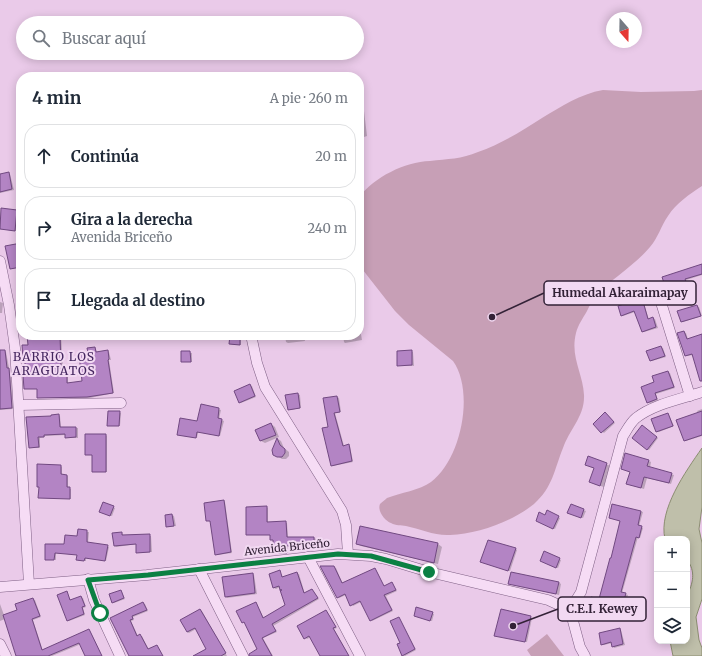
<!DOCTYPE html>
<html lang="es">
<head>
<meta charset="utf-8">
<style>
  :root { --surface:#fff; --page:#f6f6f7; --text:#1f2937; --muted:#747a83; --line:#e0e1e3 }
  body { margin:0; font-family:Merriweather,serif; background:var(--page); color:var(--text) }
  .controls { position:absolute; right:12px; bottom:12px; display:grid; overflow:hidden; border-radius:8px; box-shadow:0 2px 10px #0003 }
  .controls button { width:36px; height:36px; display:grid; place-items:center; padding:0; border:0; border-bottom:1px solid var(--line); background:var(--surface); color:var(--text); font:20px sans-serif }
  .compass { position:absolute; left:606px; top:12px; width:36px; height:36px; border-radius:50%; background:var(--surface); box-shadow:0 2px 10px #0003; rotate:160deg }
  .stop { position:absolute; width:12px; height:12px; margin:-9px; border:3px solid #0b8043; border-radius:50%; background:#fff }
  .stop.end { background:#0b8043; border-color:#fff; box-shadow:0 1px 4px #0008 }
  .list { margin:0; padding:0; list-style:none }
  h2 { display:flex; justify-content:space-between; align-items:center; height:52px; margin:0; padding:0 16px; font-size:17px }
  h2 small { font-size:13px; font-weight:400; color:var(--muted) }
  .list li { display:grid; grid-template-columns:26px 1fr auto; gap:12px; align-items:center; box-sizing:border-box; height:64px; margin:0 8px 8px; padding:0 8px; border:1px solid var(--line); border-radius:16px }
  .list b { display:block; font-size:15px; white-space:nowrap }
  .list p { margin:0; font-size:13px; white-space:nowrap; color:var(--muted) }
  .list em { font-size:13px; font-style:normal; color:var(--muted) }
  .icon { flex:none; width:22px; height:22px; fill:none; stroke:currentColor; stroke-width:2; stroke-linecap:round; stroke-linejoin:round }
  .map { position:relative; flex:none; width:702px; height:656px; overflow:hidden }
  .search { position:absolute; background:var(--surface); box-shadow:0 2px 10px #0003; left:16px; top:16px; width:348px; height:44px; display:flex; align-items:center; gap:10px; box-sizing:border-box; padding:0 14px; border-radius:22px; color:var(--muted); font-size:15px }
  .panel { position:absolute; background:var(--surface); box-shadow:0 2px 10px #0003; left:16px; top:72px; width:348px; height:268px; border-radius:16px }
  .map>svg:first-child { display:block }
  .green { fill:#c79fb6 }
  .water { fill:#bfbfaa; stroke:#8b8d71 }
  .shadow { fill:#0003 }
  .building { fill:#b384c4; stroke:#714981 }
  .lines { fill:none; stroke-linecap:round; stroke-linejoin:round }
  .minor-casing { stroke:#7f6085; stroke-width:11 }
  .minor { stroke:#f6dcf5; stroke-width:10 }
  .route { stroke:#0b8043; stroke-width:5 }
  .labels { text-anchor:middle; stroke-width:4; stroke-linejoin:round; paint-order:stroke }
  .street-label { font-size:11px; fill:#332237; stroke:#f2d9f2 }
  .neighbourhood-label { font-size:12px; letter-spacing:1px; fill:#44265f; stroke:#f2d9f2 }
  .leader { fill:none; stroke:#332237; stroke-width:1.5 }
  .callout-dot { fill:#332237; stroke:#f2d9f2; stroke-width:1.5 }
  .callout { fill:#f2d9f2; stroke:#332237; stroke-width:1.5 }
  .callout-label { font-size:12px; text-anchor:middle; font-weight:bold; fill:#332237 }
</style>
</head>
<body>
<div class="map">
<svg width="702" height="656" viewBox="0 0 702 656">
  <rect width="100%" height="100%" fill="#eacae9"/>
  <g class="green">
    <path d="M603,90L641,92L694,91L702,90V186C690,194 676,203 668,216C661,226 658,238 650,247C641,258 629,267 618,276C613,280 607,284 602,289C595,295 591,303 587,311C583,318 578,325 576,333C570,357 583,373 584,395C585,416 569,430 563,448C554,470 553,487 534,504C513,521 478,534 450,535C435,536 420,529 406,526C401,525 396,526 391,523C385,521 377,511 380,504C382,502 385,500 387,498C400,493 420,490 431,482C461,460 475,392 453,361L409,325L395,311L359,265V197C375,177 404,162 430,161C447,159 462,159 478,152C501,144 522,131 542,118C562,106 580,94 603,90Z"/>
    <path d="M547,634L564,656H531L527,650Z"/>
  </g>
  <path class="water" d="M702,448V507L699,529L702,543V599L696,617L699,640L702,648V656H673L670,641H687V595C693,584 696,571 687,560V539H665C658,510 686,471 702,448Z"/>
  <g class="shadow">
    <path d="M363,110L364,111L367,136L364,137V144L359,147V111Z"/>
    <path d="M9,174H10L14,190L0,193V175Z"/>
    <path d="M2,210L19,212L17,231L0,229Z"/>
    <path d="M702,265V275L686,280L690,290L679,293L678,292L675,284L668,286L666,285Z"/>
    <path d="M642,299L643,300L649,320L653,318L655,319L658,328L644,332H642L635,312L623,316L621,315Z"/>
    <path d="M0,302L3,303L2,313H0Z"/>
    <path d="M697,306L699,307L702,316L683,322L682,321Z"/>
    <path d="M359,323L362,340L345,343L344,342L343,335H359Z"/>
    <path d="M684,332L686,333L688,339L702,335V374L693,355L687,356L686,355L679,334Z"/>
    <path d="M28,335H61L63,369L68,370V384L84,382L89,354L95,348L96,349L97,353L108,351L109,352L111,360H109L114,393L90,398H38V389H25L29,346Z"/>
    <path d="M205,335H213V336H207Z"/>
    <path d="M229,335H241V345L230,344L231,338L229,337Z"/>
    <path d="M285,335H304L305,341L288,343L286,342Z"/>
    <path d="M661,347L663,348L666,357L652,361L650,360Z"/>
    <path d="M5,351L6,352L11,378L13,409L0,410V352Z"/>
    <path d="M411,351L413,352L414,366L398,365Z"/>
    <path d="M182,352L192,353V362L182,361Z"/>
    <path d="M668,372L670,373L675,388L656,394L658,400L650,403L648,402L655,383Z"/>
    <path d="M250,385L252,386L256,397L241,403L240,402Z"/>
    <path d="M298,394L300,395L301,408L290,410L289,409Z"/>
    <path d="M337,397L339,398L341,412L335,413L344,446H350L353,462L333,466L332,465L329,428Z"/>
    <path d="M202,405L221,410L219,419L224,421L220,436L198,432L197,438L179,435L198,422Z"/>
    <path d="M702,409V436L686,441L685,440L698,413L697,411Z"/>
    <path d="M119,412L121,413L120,426H110Z"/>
    <path d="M607,414L615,423L604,433L594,424Z"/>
    <path d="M668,414L669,415L674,426L659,432L657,431Z"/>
    <path d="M59,415L60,416L61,428H78V438H68L66,435L45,436V437L40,438V448L30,447L52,417Z"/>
    <path d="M271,424L275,427L279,437L265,443L261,441L257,430Z"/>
    <path d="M644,428L658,438L649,450L647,449Z"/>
    <path d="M106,435L107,436V472H95L93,471V455Z"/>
    <path d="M278,439L281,441L284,448L289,452V456L286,459H282L274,454L273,450Z"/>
    <path d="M649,461L651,462L650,468L674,475L671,484L647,478L644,489L630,485L631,472L622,469Z"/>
    <path d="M606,464L610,466L604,487L594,484L595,468L590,467Z"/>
    <path d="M61,466L62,467V475L68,476V488L71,489V499L39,497Z"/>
    <path d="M224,501L225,502L232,553L217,555L215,554L211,521H207Z"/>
    <path d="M104,503L115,508L112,516L102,513Z"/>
    <path d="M571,505L586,511L583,518L570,513Z"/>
    <path d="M613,505L643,512L639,526L643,528L640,538L638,537L622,593L628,595L622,614L592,605L600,600L612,559L621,521L610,518Z"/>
    <path d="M267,507L268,508V523H287L288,538H314L316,539V546L288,547V553L276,554L275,553L274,540H271V535H247Z"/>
    <path d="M547,512L560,518L555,529L537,520L545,516Z"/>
    <path d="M172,515L174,516L176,526L169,527H167L166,516Z"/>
    <path d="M361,527L438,544L442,547L438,564L361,546L357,544Z"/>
    <path d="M78,531L89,532L88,543L109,547L106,561L86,558V561H79L78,560V555L56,553V560L46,559L78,537Z"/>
    <path d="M122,533L124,536H151L152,552L139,553L137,552V544L116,547L115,546Z"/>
    <path d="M516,549L517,550L510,571L483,563Z"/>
    <path d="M545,552L561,560L558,568L541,560Z"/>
    <path d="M334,567L336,568L343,584L375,569L376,570L384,587L392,583L397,591L386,596L393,611L372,621L361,602L353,606L346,595L339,598L338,597Z"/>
    <path d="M280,572L283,577L297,573L299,574L305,594L312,590L319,599L273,626L277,632L263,638L273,656H255L259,650L245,623L243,622L256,603L264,618L286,605L280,587L276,589L274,588L270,575Z"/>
    <path d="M253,574L254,575L257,594L227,598L226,597Z"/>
    <path d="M558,582L561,584L559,595L510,584Z"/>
    <path d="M121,591L122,592L125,599L114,603L113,602Z"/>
    <path d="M67,593L71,601L81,597L83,598L86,607L83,608L85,615L69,621L68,620Z"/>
    <path d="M33,599L35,600L41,617L33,620L43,651L88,630L90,631L102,656H87L81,644L52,656H17L5,619L0,621V604L4,615L18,611Z"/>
    <path d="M143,603L145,604L148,611L133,617L134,620L131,621L138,636H142L149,650L157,646L163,656H131L112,619Z"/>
    <path d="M200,610L202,611L227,656H202L208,649L196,629L189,633L187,632Z"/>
    <path d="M326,611L337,628L334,629L349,656H321L311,637L307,639L305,638L298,626Z"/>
    <path d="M432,613L434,614L432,621L417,617Z"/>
    <path d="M531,617L532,618L527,642L497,636Z"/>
    <path d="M399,618L416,650L405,656L403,655Z"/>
    <path d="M619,629L621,630L625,645L614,648L612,643L604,645L602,644Z"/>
  </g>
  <g class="building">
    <path d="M9,172L12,189L0,192V174Z"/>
    <path d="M1,208L17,210L15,231L0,229Z"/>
    <path d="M21,243V267L10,269L5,246Z"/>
    <path d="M702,264V274L685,279L689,289L677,293L674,283L665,286L662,277Z"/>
    <path d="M642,298L648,319L653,317L656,327L642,332L634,311L621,316L618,306Z"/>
    <path d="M697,305L701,316L681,322L677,311Z"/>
    <path d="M684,331L687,339L702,334V381H700L692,354L685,356L677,333Z"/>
    <path d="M27,335H60L61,368H67V383L82,381L79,355L88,353L87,348L95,347L96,352L108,350L109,359L108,360L113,393L87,397L37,398V389H24L23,375H25V359H23L22,345H28Z"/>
    <path d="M230,335H240V345L229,344Z"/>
    <path d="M661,346L665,356L650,361L646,351Z"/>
    <path d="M0,350H5L7,368H9L12,408L0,409Z"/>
    <path d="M412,350V365L397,366V351Z"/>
    <path d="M181,351H190L191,362H181Z"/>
    <path d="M668,371L674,387L655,393L657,399L647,403L641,387L654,382L652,376Z"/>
    <path d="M250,384L255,396L239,403L234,391Z"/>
    <path d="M298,393L300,408L288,410L285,395Z"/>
    <path d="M337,396L340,412L334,413L343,446L349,444L352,461L331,466L322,428L328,427L323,398Z"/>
    <path d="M201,404L219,408L218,418L222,419L219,436L197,432L196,438L177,435L180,418L197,421Z"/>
    <path d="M108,411H120L119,426H107Z"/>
    <path d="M702,411V435L684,441L676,420Z"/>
    <path d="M605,412L614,422L601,433L593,424Z"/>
    <path d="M668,413L673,426L656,432L651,419Z"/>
    <path d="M59,414L60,427H76V437L65,438V434L44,435V437H38L39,447L29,448L26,417L51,416V415Z"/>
    <path d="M271,423L276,435L260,441L255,430Z"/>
    <path d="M642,425L657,437L647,450L632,438Z"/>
    <path d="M85,434H106V472H92V455H85Z"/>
    <path d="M277,438L280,445L285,449V453L282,457H277L273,455L272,450Z"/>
    <path d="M625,453L649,460L647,466L672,473L669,483L644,477L641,488L626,484L630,472L621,469Z"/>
    <path d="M588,456L607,463L600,486L589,482L594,468L585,465Z"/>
    <path d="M37,464L61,465V474L67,475V487H70V499L38,498L39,487H37Z"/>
    <path d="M224,500L231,552L215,555L210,521H206L204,503Z"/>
    <path d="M103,502L114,506L110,516L99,512Z"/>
    <path d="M571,504L584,509L581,518L567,513Z"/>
    <path d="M612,504L641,511L638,525L642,526L639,538L636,537L621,592L626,593L620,614L589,605L591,597L599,599L610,558H611L620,521L609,518Z"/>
    <path d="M267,506V522L286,521L287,537H314V545L286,546L287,553H274L273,540H270V535H246V507Z"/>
    <path d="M547,510L559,516L553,529L536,521L539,512L545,515Z"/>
    <path d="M172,514L174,526L166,527L165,515Z"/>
    <path d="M360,526L438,543L434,563L356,544Z"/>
    <path d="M78,529L87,530V542L108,545L105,561L85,558L84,561L76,560L77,555L55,553L54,560H45V544H64L65,535L77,536Z"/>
    <path d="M122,532V535L150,534V552L136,553V544L114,546L112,533Z"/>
    <path d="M488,540L516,548L508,571L480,562Z"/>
    <path d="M544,551L560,558L556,568L540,561Z"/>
    <path d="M320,566H334L342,583L375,568L384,586L392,582L396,590L384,595L392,610L370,621L360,601L350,606L345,594L337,598Z"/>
    <path d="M280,570L282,577L297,572L304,593L312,589L318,598L272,624L276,631L262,638L272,656H249V654L257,649L244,622L242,623L236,611L256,602L263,618L285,605L280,590H282H280L279,586L273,588L269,574Z"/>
    <path d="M511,572L559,582L556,594L508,584Z"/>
    <path d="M253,573L255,593L225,597L222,577Z"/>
    <path d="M121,590L124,598L112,603L109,594Z"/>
    <path d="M67,591L70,600L81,596L85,606L82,607L84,614L67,621L57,595Z"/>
    <path d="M33,598L40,616L32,619L42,650L89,629L102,656H85L79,643L48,656H16L3,615L17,610L15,604Z"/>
    <path d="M143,602L147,610L132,616L133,619L130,620L137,636L140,634L148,649L157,645L163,656H129L110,618Z"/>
    <path d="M416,607L433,612L430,621L414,616Z"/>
    <path d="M200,609L226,653L221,656H193L206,649L195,628L187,632L180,620Z"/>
    <path d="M501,609L531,616L525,642L494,636Z"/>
    <path d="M326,610L336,627L333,628L349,656H320L309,636L304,639L297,626Z"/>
    <path d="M399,617L415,649L402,656L397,644L400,643L390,621Z"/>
    <path d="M620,628L623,644L612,647L611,642L601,645L599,633Z"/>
  </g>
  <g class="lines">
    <g class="minor-casing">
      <g id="minor">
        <path d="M0,261L9,305L15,348L29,584"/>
        <path d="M659,296L690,396"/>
        <path d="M251,335L257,363L265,387L342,511L346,525L348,554"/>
        <path d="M19,405L121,403"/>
        <path d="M308,557L360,656"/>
        <path d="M199,569L243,656"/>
        <path d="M88,579L94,600L120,656"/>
        <path d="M0,587L147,575L338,554L371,556L386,559L429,572L548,600L570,610"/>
        <path d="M0,644L6,656"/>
        <path d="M585,656L580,647L570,610L581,592L623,436C627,430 630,423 636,418C654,404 681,399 702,392"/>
      </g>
    </g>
    <use href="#minor" class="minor"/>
  </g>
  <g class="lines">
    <path class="route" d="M100,613L88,580L148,575L338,554L371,556L429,572"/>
  </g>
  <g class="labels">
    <g class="street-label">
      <text transform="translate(287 547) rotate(-6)" y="4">Avenida Briceño</text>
    </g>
    <g class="neighbourhood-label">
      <text x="54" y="361">BARRIO LOS<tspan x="54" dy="14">ARAGUATOS</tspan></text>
    </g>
  </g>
  <path class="leader" d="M492 317L544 293M513 626L558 609"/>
  <g class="callout-dot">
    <circle cx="492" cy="317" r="4"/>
    <circle cx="513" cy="626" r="4"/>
  </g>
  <g class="callout">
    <rect x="544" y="281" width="152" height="24" rx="4"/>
    <rect x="558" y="597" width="88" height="24" rx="4"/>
  </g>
  <g class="callout-label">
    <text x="620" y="297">Humedal Akaraimapay</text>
    <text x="602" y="613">C.E.I. Kewey</text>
  </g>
</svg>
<div class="controls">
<button>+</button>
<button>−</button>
<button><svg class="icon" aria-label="layers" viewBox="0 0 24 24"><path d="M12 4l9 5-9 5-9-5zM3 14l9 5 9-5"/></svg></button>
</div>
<svg class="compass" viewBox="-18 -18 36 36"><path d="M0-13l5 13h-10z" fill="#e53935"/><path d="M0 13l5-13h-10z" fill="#747a83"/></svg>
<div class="stop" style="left:100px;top:613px"></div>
<div class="stop end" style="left:429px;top:572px"></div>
<div class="search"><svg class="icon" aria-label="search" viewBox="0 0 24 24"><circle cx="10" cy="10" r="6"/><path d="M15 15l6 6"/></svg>Buscar aquí</div>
<section class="panel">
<h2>4 min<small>A pie · 260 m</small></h2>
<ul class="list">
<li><svg class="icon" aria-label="ahead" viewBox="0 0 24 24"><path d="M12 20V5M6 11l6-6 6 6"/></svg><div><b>Continúa</b></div><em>20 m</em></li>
<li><svg class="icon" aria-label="right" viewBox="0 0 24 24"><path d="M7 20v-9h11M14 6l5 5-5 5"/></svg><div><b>Gira a la derecha</b><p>Avenida Briceño</p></div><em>240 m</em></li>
<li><svg class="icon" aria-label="arrive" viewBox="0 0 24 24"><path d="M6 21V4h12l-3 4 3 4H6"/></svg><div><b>Llegada al destino</b></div></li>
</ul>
</section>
</div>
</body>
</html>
